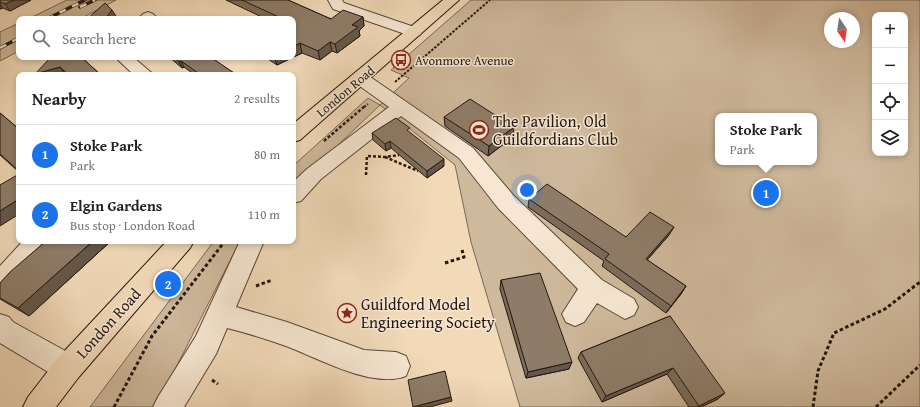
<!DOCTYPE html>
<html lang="en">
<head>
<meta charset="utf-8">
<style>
  :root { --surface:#fff; --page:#f2f2f2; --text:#222; --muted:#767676; --line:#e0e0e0; --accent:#1a73e8 }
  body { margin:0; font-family:"Gentium Book Plus",serif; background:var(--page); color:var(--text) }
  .controls { position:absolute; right:12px; top:12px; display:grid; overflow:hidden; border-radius:8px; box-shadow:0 2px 6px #0003 }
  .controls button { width:36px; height:36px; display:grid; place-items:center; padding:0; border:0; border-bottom:1px solid var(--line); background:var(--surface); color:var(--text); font:20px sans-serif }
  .compass { position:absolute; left:824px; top:12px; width:36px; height:36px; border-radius:50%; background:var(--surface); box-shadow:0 2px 6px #0003; rotate:167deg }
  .you { position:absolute; left:527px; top:190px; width:14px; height:14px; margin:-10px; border:3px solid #fff; border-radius:50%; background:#1a73e8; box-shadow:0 0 0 6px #1a73e833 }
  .badge { display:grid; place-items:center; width:26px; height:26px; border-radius:50%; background:var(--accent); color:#fff; font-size:13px; font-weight:700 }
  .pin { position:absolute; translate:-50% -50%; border:2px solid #fff; box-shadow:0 1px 4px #0006 }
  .popup { position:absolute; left:715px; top:113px; width:102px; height:52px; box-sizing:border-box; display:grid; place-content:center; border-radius:8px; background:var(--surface); filter:drop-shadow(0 1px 3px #0005); font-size:13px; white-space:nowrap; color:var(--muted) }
  .popup b { font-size:15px; color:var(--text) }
  .popup::after { content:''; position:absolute; left:50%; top:100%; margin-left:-8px; border:8px solid transparent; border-top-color:var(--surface) }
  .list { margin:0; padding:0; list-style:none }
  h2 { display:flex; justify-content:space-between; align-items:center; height:52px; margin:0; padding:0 16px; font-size:17px }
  h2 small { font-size:13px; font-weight:400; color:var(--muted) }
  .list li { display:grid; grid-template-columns:26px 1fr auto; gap:12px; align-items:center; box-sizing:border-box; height:60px; padding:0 16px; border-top:1px solid var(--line) }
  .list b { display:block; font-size:15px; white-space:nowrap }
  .list p { margin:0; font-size:13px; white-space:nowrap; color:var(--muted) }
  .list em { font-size:13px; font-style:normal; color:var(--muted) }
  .icon { flex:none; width:22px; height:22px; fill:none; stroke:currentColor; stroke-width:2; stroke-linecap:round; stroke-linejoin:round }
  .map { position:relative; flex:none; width:920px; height:407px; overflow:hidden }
  .search { position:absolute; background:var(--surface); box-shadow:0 2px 6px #0003; left:16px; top:16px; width:280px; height:44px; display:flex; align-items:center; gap:10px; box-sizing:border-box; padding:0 14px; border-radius:8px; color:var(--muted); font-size:15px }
  .panel { position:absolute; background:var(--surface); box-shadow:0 2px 6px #0003; left:16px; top:72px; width:280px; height:172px; border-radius:8px }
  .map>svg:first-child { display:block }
  .green { fill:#cfb99c; stroke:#796856; fill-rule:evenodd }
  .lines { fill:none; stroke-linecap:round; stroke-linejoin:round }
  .minor-casing { stroke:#57483b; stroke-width:2 }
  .major-casing { stroke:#231711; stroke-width:2 }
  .path-far2 { stroke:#231711; stroke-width:2; stroke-dasharray:2.5 1.5; stroke-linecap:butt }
  .path-far1 { stroke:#231711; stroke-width:2.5; stroke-dasharray:3 2; stroke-linecap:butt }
  .path { stroke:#231711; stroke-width:3; stroke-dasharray:3.5 2.5; stroke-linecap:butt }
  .minor { fill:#f7e7d2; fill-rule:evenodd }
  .major { fill:#f2dab9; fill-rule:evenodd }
  .rail-casing { stroke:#231711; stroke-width:3.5 }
  .rail { stroke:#f7e7d2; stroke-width:2.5; stroke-dasharray:7; stroke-linecap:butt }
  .tree { fill:#9d8a74 }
  .wall { fill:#7b6b59; stroke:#231711 }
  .shaded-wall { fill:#645749; stroke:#231711 }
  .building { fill:#8f7c68; stroke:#231711 }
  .labels { text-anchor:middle; stroke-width:3; stroke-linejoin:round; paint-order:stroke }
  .far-poi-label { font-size:13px; fill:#231711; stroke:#f7e7d2; text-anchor:start }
  .far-street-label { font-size:13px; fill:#231711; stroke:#f7e7d2 }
  .poi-label { font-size:16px; fill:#231711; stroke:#f7e7d2; text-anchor:start }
  .street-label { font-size:16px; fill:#231711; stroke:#f7e7d2 }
</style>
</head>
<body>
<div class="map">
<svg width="920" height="407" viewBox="0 0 920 407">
  <rect width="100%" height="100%" fill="#f2dab9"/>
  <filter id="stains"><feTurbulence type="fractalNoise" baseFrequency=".005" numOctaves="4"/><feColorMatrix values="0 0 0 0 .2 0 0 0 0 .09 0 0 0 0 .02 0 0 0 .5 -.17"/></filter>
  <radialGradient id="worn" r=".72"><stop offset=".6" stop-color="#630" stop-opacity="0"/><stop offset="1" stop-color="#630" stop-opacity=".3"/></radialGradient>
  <g class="green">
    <path d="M67,0H116L80,19H28Z"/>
    <path d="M471,0H920V407H520L471,242L455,165L380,105L293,188V166L368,98L380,105L409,78L391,70ZM875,15H905V153H875ZM830,18H854V42H830ZM718,116H814V162H718Z"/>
    <path d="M19,23V51L0,61V32Z"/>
    <path d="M214,241H240L156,407H90Z"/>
  </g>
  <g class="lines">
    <g class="minor-casing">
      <g id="minor">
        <path d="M328,0H342L344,3L420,29L422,32L420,35L414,37L408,35L333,9Z"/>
        <path d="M148,12L153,14L156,17L154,19H138L143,14Z"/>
        <path d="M115,57H133L154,75H134Z"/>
        <path d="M360,73L366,74L473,148L514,196L602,280L634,299L638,307L634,315L625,319L597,303L584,322L575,326L566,322L562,314L578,289L498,208L459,158L401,116L321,179L301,201L293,203V182L307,169L389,107L354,82L351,78L354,74Z"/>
        <path d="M23,241H49L45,248L9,292L0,295V266Z"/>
        <path d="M240,241H264L236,307L287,322L364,350L396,352L406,356L410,366L406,376C372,389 318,358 286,346C266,339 247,333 227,328L216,354L184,407H153L158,397L196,336Z"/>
        <path d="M0,314L9,317L13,322L78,358L82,368L78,378L68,382L58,378L0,343Z"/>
      </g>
    </g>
    <g class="major-casing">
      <g id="major">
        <path d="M443,0H459L300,140L293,142V124Z"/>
        <path d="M167,241H194L190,248L78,378L56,407H23L28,397L58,358Z"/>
      </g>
    </g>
    <g class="path-far2">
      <path d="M395,82L490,0"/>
      <path d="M364,107L368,104"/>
    </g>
    <g class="path-far1">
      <path d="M324,141L365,106"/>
      <path d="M368,156L385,157L399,155"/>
      <path d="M385,157L418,171"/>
      <path d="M366,175L367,155"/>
    </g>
    <g class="path">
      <path d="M445,263L464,257L462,250"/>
      <path d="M256,286L272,280"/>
      <path d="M212,380L218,384"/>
      <path d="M114,407L152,336L225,241"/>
      <path d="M813,407L818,371L834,333L885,309L920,282"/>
      <path d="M876,407L920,365"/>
    </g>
    <use href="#minor" class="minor"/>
    <use href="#major" class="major"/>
    <g class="rail-casing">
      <g id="rail">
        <path d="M80,7L95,0"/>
        <path d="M47,19L85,0"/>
        <path d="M0,48L19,38"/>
      </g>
    </g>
    <use href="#rail" class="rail"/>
  </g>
  <circle class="tree" cx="555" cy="141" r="5.5"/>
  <g class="wall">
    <path d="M0,0H31L10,11L3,8L0,9Z"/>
    <path d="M226,0H288L331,19L363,17L364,26L359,31L360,36L337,53L332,51L320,60L302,53L277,65L265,57H293V19H266Z"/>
    <path d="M51,57L82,58L101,75H66Z"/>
    <path d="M169,57H208L237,75H195L184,67L182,68Z"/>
    <path d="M0,113L19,129V172L0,155Z"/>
    <path d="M444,117L513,137L488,156L445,126Z"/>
    <path d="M372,133H410L444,166L427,178L391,148L386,151L373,140Z"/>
    <path d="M529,199L626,237L669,235L647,260L686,286L681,294L666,313L602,266L604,261L528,207Z"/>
    <path d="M46,241H111L29,316L0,299V283Z"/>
    <path d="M501,280L569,369L526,378L500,289Z"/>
    <path d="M670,316L718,399L701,407H689L667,374L602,402L578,358L581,352Z"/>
  </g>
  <g class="shaded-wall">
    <path d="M14,0H31L10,11L5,4Z"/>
    <path d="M0,4L3,8L0,9Z"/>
    <path d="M112,10L116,16L114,19H105Z"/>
    <path d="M363,17L364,26L359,31L360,36L337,53L335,44L352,25Z"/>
    <path d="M330,42L332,51L320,60L318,51Z"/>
    <path d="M300,43L302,53L277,65L274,57H293V47Z"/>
    <path d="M181,61L184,67L182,68L179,62Z"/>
    <path d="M60,67L65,74L61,75H35V74Z"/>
    <path d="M514,127L513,137L488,156L489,146Z"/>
    <path d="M390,141L391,148L386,151L385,144Z"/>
    <path d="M444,159V166L427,178V171Z"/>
    <path d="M19,199V214L0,226V211Z"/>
    <path d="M674,227L669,235L642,266L646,259Z"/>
    <path d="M93,241H111L29,316L18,308Z"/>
    <path d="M686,286L681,294L666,313L671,306Z"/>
    <path d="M572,362L569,369L526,378L528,372Z"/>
    <path d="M673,368L667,374L602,402L606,396Z"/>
    <path d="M725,393L718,399L701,407H697Z"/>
    <path d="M451,397L452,401L430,407H413Z"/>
  </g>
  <g class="building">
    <path d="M0,0H14L5,4L0,2Z"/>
    <path d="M242,0H288L331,19L343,10L363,17L352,25L358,27L335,44L330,42L318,51L300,43L293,47V19H283Z"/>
    <path d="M105,3L112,10L105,19H87Z"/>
    <path d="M51,57H81L101,75H69L60,67L35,74Z"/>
    <path d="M173,57H208L210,59L212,58L237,75H201L181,61L179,62Z"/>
    <path d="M470,99L514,127L489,146L444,117Z"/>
    <path d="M0,113L19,129V171L0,154Z"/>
    <path d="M396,118L410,128L407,130L444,159L427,171L390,141L385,144L372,133Z"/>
    <path d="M19,174V199L0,211V185Z"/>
    <path d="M547,184L626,237L650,212L674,227L646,259L686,286L671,306L605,259L609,254L529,199Z"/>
    <path d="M46,241H93L18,308L0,298V283L10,272Z"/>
    <path d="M540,273L572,362L528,372L501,280Z"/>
    <path d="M670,316L725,393L699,406L673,368L606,396L581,352Z"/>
    <path d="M445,371L451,397L413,407L408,380Z"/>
  </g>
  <defs>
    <g id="bus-ring" transform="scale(1)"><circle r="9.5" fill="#f7e7d2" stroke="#8f2418" stroke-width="1.5"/><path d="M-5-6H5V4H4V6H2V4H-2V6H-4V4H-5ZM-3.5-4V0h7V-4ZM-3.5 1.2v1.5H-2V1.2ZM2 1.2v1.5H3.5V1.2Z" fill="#8f2418"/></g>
    <g id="stadium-ring" transform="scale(1)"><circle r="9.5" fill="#f7e7d2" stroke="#8f2418" stroke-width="1.5"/><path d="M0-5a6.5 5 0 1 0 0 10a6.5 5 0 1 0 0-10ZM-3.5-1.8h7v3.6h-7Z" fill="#8f2418"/></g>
    <g id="sight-ring" transform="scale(1)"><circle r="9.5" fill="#f7e7d2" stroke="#8f2418" stroke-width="1.5"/><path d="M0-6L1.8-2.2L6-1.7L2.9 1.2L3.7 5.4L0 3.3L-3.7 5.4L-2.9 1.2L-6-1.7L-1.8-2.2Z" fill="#8f2418"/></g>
  </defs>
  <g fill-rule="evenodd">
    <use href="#bus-ring" x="401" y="60"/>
    <use href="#stadium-ring" x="479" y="130"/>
    <use href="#sight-ring" x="347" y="313"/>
  </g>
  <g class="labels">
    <g class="far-poi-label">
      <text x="415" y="65">Avonmore Avenue</text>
    </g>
    <g class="far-street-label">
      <text transform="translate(345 91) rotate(-40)" y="5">London Road</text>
    </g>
    <g class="poi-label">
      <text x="493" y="127">The Pavilion, Old<tspan x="493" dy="18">Guildfordians Club</tspan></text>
      <text x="361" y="310">Guildford Model<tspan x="361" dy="18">Engineering Society</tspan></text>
    </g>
    <g class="street-label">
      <text transform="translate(108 323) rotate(-48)" y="6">London Road</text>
    </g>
  </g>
  <rect width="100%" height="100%" filter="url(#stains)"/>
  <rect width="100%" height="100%" fill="url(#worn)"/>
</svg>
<div class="controls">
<button>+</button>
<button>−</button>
<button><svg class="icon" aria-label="locate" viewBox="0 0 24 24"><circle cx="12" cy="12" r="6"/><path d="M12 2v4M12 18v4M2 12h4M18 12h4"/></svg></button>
<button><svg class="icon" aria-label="layers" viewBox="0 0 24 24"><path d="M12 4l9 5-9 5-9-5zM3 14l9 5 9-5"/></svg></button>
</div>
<svg class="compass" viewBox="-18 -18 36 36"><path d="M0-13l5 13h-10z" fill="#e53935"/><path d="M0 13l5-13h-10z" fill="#767676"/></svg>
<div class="you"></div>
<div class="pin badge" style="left:766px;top:193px">1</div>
<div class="popup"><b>Stoke Park</b>Park</div>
<div class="pin badge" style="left:168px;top:284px">2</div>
<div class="search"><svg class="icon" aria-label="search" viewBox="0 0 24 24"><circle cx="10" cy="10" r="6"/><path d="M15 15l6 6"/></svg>Search here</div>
<section class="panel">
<h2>Nearby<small>2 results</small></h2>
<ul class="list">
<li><span class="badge">1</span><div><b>Stoke Park</b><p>Park</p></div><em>80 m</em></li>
<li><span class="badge">2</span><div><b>Elgin Gardens</b><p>Bus stop · London Road</p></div><em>110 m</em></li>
</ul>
</section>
</div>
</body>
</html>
